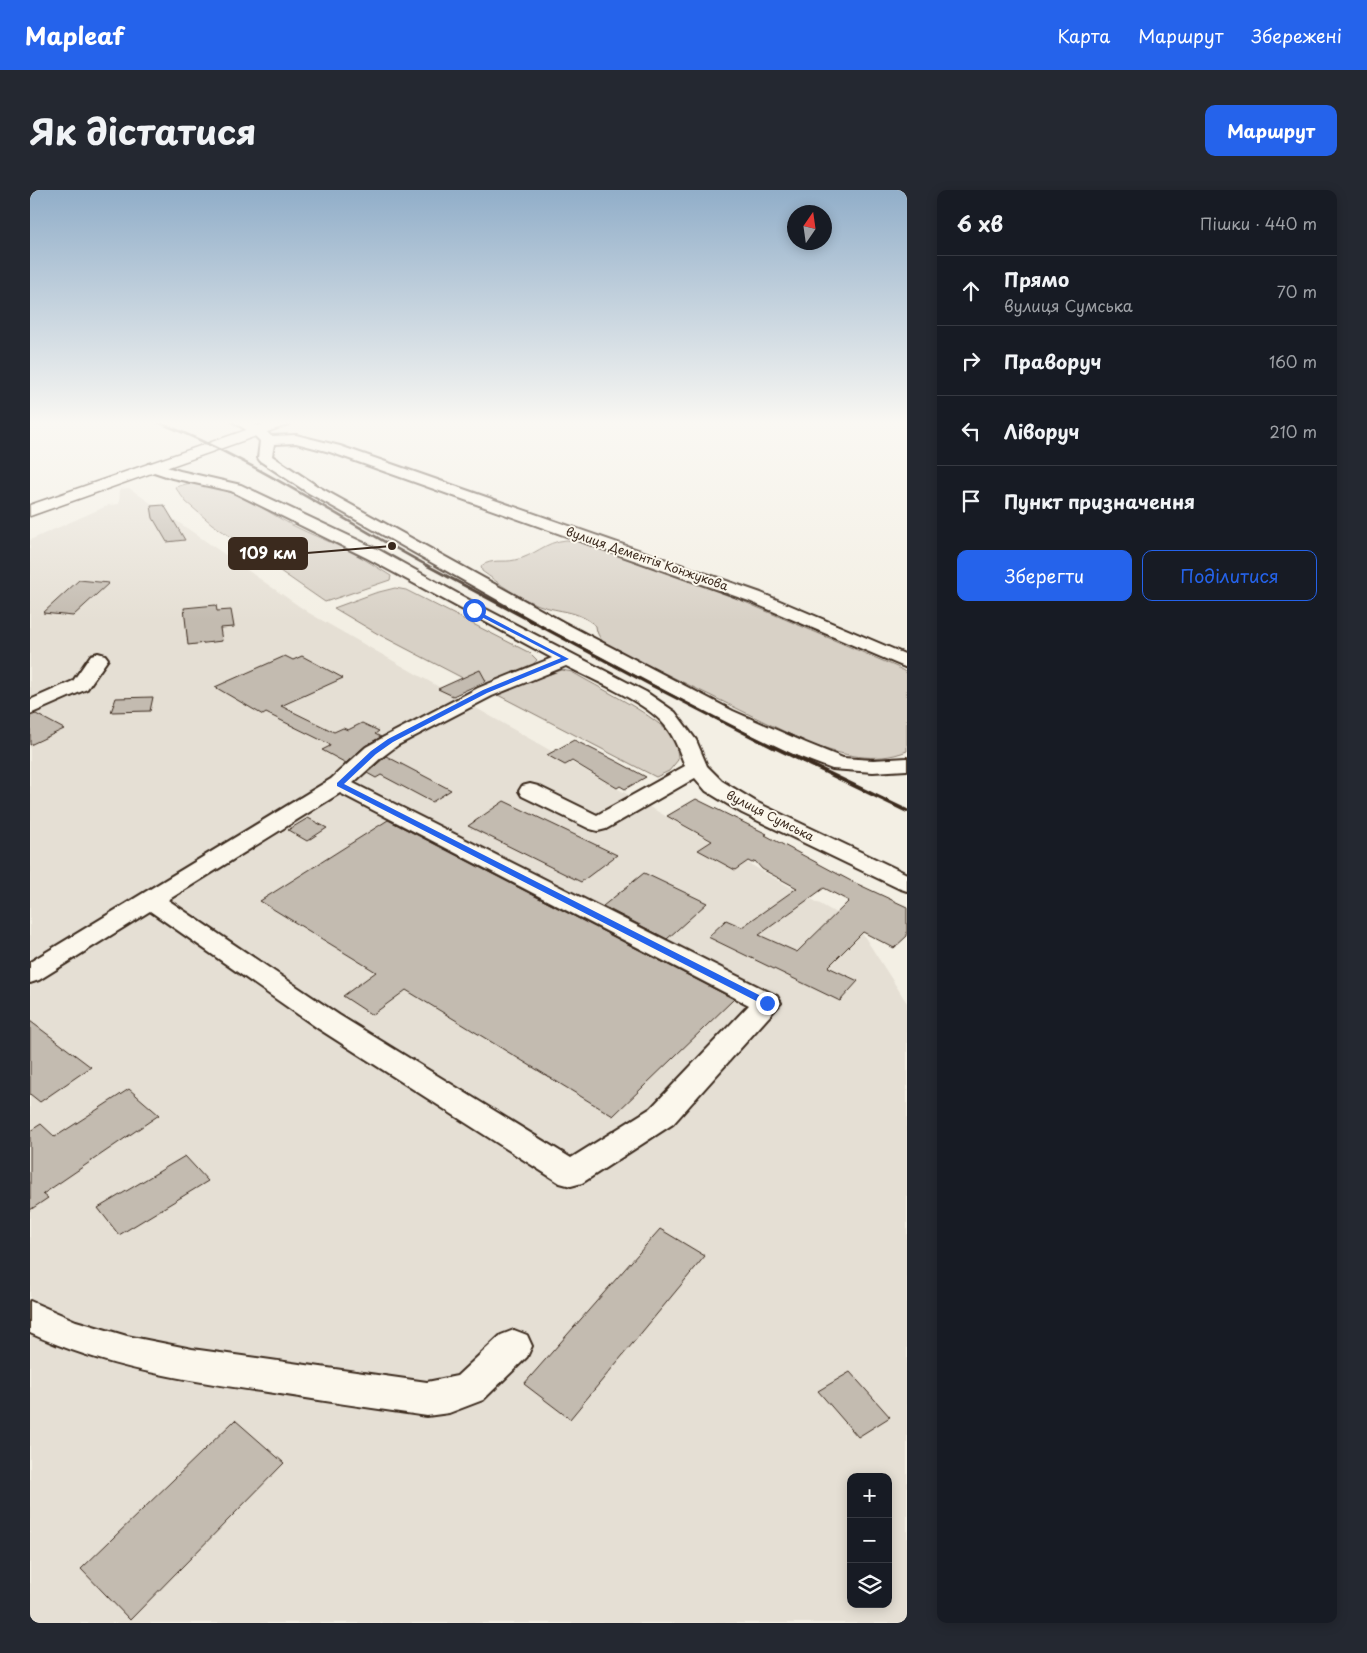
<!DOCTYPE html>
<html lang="uk">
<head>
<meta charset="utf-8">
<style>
  :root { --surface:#171b24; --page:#242831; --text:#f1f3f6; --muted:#9ea1a6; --line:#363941; --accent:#2563eb }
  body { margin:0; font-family:"Playpen Sans",sans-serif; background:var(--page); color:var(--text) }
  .controls { position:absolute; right:15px; bottom:15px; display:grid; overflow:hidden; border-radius:10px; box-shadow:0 2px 12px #0003 }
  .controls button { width:45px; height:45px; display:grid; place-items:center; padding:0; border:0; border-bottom:1px solid var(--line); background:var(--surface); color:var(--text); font:25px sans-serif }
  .compass { position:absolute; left:757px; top:15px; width:45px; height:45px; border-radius:50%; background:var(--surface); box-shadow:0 2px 12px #0003; rotate:13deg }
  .stop { position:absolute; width:15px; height:15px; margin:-11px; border:4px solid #2563eb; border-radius:50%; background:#fff }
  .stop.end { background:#2563eb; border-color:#fff; box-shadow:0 1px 5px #0008 }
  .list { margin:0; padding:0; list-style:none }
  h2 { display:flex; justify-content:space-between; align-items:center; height:65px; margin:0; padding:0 20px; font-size:21px }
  h2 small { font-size:16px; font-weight:400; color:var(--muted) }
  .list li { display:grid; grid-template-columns:32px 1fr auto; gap:15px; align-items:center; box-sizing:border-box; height:70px; padding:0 20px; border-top:1px solid var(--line) }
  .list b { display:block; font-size:19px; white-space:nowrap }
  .list p { margin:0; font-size:16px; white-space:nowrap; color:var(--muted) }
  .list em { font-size:16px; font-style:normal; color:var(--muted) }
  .actions { display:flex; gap:10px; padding:15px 20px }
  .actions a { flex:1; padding:11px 0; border:1px solid var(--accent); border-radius:10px; text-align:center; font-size:18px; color:var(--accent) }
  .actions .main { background:var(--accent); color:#fff }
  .icon { flex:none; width:28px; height:28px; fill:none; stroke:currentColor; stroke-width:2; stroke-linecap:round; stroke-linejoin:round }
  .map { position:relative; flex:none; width:877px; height:1433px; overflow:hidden; border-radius:10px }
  header { display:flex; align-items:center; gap:30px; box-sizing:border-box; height:70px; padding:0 25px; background:var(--accent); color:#fff }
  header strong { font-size:24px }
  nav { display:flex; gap:28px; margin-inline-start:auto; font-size:18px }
  .intro { display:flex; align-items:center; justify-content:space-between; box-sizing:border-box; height:120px; padding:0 30px }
  h1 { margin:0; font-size:35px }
  .button { padding:12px 22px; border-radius:10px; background:var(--accent); color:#fff; font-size:18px; font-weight:700 }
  main { display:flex; gap:30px; padding:0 30px }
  aside { flex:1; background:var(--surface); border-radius:10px; box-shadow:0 2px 12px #0003 }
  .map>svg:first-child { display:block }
  .built { fill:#e5dfd4; fill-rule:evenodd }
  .green { fill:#d8d1c6; stroke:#8a7e72 }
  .building { fill:#c3bbb0; stroke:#3b2a1e; fill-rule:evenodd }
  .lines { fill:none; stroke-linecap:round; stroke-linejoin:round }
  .minor-casing { stroke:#3b2a1e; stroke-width:4 }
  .major-casing { stroke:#3b2a1e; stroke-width:3 }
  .minor { fill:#fbf7ec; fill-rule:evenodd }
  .major { fill:#fbf7ec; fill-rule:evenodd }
  .rail-far2 { stroke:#3b2a1e; stroke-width:2.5 }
  .rail-far1 { stroke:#3b2a1e; stroke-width:3 }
  .rail { stroke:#3b2a1e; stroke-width:4 }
  .route { fill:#2563eb }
  .labels { text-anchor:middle; stroke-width:4; stroke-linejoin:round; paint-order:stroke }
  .far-street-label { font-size:12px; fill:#3b2a1e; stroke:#fbf7ec }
  .leader { fill:none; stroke:#3b2a1e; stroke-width:2 }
  .callout-dot { fill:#3b2a1e; stroke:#fbf7ec; stroke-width:2 }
  .callout { fill:#3b2a1e; stroke:#3b2a1e; stroke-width:2 }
  .callout-label { font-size:16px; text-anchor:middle; font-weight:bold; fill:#fff }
</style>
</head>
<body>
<header>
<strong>Mapleaf</strong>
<nav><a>Карта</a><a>Маршрут</a><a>Збережені</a></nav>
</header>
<div class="intro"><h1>Як дістатися</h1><a class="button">Маршрут</a></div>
<main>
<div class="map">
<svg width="877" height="1433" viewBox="0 0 877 1433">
  <rect width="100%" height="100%" fill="#f3efe4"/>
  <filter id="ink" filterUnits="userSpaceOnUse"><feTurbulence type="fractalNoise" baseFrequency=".02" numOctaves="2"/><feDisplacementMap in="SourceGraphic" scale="10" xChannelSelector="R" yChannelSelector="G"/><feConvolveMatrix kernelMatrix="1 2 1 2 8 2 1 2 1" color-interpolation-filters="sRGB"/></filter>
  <g filter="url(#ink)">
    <path class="built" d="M99,298L279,423L827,735L877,813V1433H0V350L79,315L89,314L90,299ZM821,1287H858V1414H821Z"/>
    <g class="green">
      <path d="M160,293C199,292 229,318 262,335C281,345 302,352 321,362C335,369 348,378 361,386L360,390L295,412L182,334L156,312L145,297Z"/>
      <path d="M536,350L547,351L696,404L867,477L877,483V561C845,574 812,565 780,554L593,463C580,456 568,453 566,436C546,419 531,423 509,415C488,408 470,394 452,381L451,376C463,368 473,373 485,370C505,366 514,352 536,350Z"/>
      <path d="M365,398L376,400L500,463L507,470C499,482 465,491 450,497L348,444L304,418L345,403Z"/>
      <path d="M532,480L542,482C569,498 618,521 638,542C645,550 648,560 648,570L639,581L626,587L464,503Z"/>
    </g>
    <g class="building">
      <path d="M134,315L155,350L137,352L123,328L121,316Z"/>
      <path d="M49,390L79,393L43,426L13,423Z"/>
      <path d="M186,415L187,421L201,420L204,437L190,438L192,451L158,455L154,418Z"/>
      <path d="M255,466L263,470L272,466L313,488L251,516L304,542L313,538L318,540L332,533L349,541L345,544L351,547L335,556L316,573L292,560L300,556L299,554L236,523L233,525L185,497Z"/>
      <path d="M450,480L456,491L423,506L408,499Z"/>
      <path d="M123,507L120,521L81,522L86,508Z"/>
      <path d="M6,524L34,539L0,555V526Z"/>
      <path d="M544,550L586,571L616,587L595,599L590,596L587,598L542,571L535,575L517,565Z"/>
      <path d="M356,566L421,600L402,612L351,585L346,588L337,583Z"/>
      <path d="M666,609L737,644L735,645L821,691L877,717V746L864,758L833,742L798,777L828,791L810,811L678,747L696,730L712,737L767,698L732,679L725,671L722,673L718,671L705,680L668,660L682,651L637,626ZM794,698L819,711L767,762L729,745Z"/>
      <path d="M474,611L587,665L551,692L438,636Z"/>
      <path d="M278,628L297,638L277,651L258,640Z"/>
      <path d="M358,630L704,809L583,926L376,800L342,825L313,806L346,782L230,711Z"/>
      <path d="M614,683L677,713L637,749L573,716Z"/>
      <path d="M0,831L61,877L10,912L0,904Z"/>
      <path d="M99,899L129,925L13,1004L18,1008L0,1020V941L11,934L25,947Z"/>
      <path d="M155,966L178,991L89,1045L68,1018Z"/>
      <path d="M630,1039L675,1066L540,1229L494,1194Z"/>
      <path d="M820,1182L860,1227L828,1247L788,1201Z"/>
      <path d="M205,1230L254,1273L100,1430L51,1379Z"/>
    </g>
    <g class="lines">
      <g class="minor-casing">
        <g id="minor">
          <path d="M202,231C218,230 229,234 241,246L266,245L310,256L731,403L877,465V478L719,411L300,262L266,253L244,254L242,266L287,296L533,432L703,521L776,553L813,568L843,570L877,568V580L843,582L802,579L760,563L689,529L521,440L277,302L230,271L228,268L230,251L223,244Z"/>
          <path d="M123,273L150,281L211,295L349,360L450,416L616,502L645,522L666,550L677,576L692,591L728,613L877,684V701L868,698L712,623L676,601L665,588L576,639L568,641L560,639L492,606L489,601L492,596L500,594L508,596L567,625L655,576C649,560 643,543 631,531C612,511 562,489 536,476L462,506L368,555L352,567L323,593L747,806L751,813L643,934L552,993L541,996L530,993L289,839L120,721L9,790L0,793V772L301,589L336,557L354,547L448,498L522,468L337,368L201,301L142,288L118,280L116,277L118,274ZM310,603L719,815L621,918L541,968L309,825L138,710Z"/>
          <path d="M68,463L75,465L78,469L57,499L0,524V510L43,491L61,465Z"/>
          <path d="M0,1111L46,1131L97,1146L162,1159L397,1192L427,1186L471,1145L484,1140L497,1145L502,1156L497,1167L453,1210L419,1223L397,1226C342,1218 287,1210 231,1201C152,1190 73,1177 0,1143Z"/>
        </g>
      </g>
      <g class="major-casing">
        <path id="major" d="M242,231H262L260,234L0,326V315Z"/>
      </g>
      <use href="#minor" class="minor"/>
      <use href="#major" class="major"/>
      <path class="rail-far2" d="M125,231C221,268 307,327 398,376"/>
      <path class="rail-far1" d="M396,375L619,494L744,558"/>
      <path class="rail" d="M742,556L877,621"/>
    </g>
  </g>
  <linearGradient id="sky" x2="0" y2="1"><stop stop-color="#91aec9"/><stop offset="0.54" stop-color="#faf8f3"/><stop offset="1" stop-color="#faf8f3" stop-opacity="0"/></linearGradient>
  <rect width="877" height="431" fill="url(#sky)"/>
  <path class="route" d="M444,419L539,469L457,503L363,552L346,564L314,594L741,811V815H734L307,596V593L341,561L358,549L453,500L531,468L442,422Z"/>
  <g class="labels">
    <g class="far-street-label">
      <text transform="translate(617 369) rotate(19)" y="4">вулиця Дементія Конжукова</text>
      <text transform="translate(740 626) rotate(27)" y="4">вулиця Сумська</text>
    </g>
  </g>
  <path class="leader" d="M362 356L277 363"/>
  <circle class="callout-dot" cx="362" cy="356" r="5"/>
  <rect class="callout" x="199" y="348" width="78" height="31" rx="5"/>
  <g class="callout-label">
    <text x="238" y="369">109 км</text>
  </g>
</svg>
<div class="controls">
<button>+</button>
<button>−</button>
<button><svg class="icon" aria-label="layers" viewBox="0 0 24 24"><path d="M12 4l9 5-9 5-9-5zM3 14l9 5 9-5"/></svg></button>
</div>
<svg class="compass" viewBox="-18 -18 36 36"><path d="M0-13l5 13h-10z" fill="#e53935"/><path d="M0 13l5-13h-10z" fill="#9ea1a6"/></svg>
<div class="stop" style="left:444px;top:420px"></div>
<div class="stop end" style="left:737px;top:813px"></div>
</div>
<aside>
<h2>6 хв<small>Пішки · 440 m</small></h2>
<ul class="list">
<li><svg class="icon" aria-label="ahead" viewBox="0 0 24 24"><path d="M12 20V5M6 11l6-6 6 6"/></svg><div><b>Прямо</b><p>вулиця Сумська</p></div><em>70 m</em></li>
<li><svg class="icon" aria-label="right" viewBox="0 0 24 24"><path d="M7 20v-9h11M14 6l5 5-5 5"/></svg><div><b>Праворуч</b></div><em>160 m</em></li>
<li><svg class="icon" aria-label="left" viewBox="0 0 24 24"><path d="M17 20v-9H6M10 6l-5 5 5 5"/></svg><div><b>Ліворуч</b></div><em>210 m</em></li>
<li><svg class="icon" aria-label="arrive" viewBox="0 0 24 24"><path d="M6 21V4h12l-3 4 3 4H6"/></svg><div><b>Пункт призначення</b></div></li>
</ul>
<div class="actions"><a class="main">Зберегти</a><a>Поділитися</a></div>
</aside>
</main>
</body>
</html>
